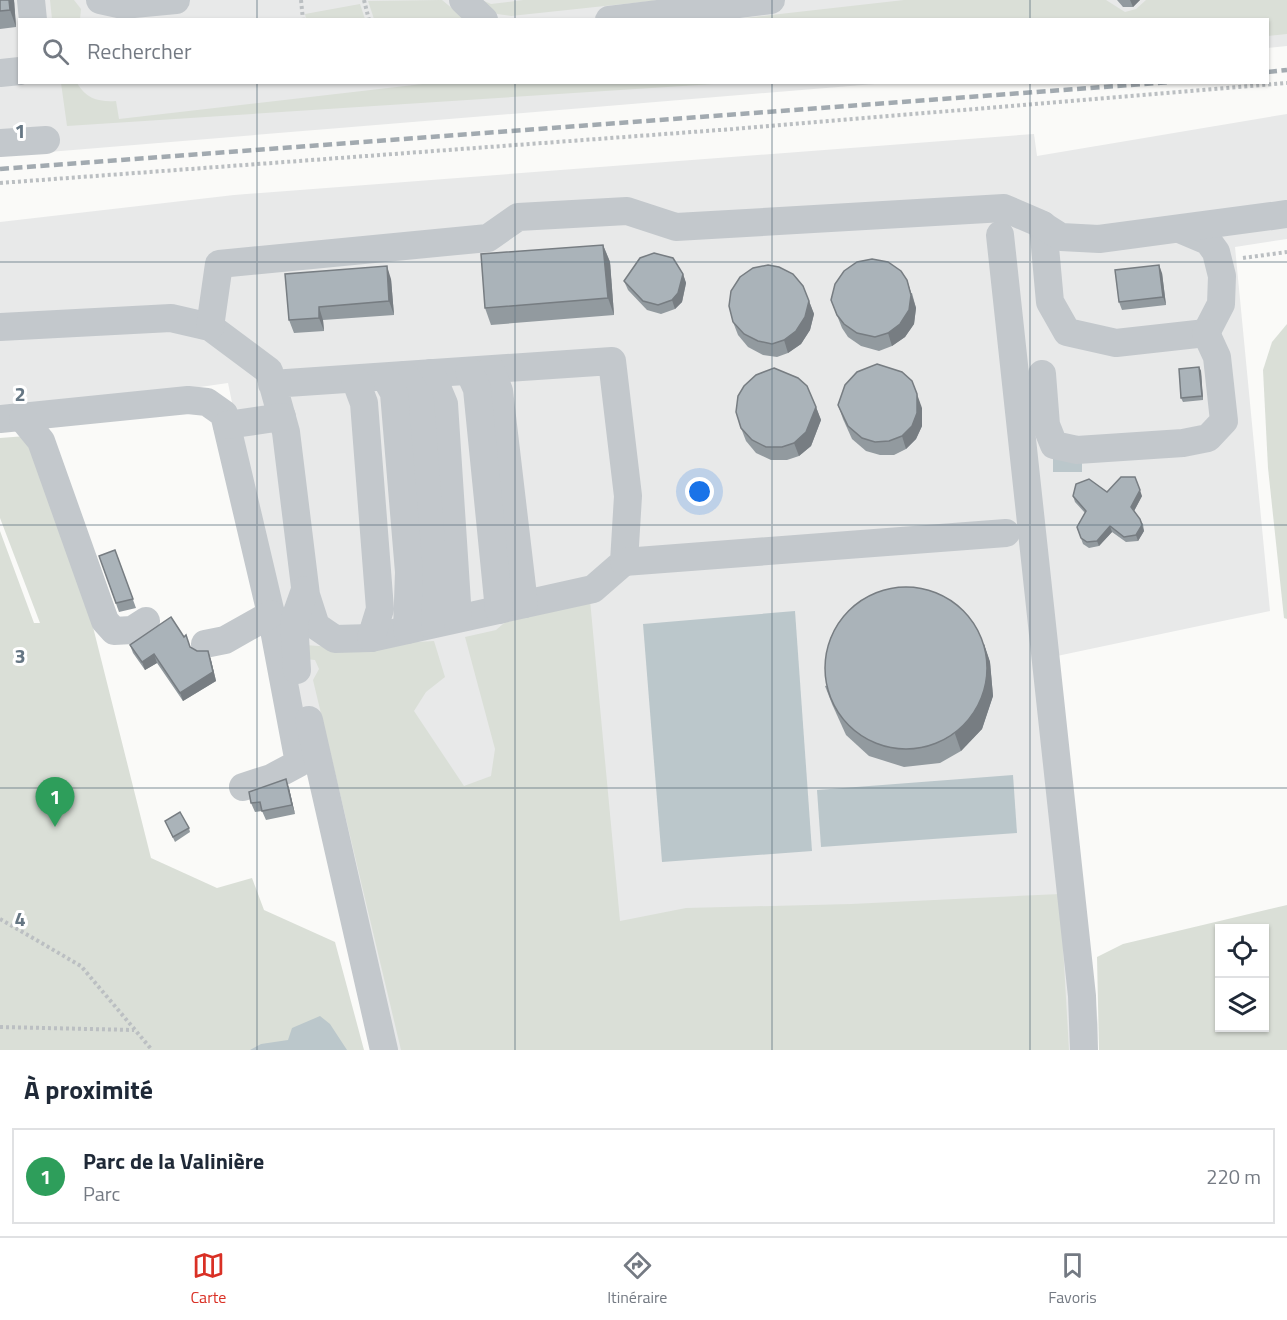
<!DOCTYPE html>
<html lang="fr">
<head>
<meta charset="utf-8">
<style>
  :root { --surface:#fff; --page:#f2f2f3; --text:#1f2937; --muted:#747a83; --line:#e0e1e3; --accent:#d93025 }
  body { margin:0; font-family:"Titillium Web",sans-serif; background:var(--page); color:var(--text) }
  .controls { position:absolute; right:18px; bottom:18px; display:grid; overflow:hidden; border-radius:0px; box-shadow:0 2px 4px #0004 }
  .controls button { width:54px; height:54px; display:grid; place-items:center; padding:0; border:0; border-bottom:2px solid var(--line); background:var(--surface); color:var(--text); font:30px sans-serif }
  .you { position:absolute; left:700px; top:492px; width:21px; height:21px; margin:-15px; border:4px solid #fff; border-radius:50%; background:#1a73e8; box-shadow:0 0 0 9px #1a73e833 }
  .badge { display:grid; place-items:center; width:39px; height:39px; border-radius:50%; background:var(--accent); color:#fff; font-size:20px; font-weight:700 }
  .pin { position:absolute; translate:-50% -50px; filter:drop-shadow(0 2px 3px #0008) }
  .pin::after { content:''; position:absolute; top:32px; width:21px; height:18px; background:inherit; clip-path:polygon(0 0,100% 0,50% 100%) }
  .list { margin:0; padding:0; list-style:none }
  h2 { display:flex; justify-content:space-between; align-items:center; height:78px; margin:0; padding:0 24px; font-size:26px }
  h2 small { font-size:20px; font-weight:400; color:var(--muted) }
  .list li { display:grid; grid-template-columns:39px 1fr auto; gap:18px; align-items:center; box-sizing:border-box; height:96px; margin:0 12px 12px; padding:0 12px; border:2px solid var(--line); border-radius:0px }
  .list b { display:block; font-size:22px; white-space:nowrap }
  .list p { margin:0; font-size:20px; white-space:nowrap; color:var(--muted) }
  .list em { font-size:20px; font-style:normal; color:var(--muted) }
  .icon { flex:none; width:33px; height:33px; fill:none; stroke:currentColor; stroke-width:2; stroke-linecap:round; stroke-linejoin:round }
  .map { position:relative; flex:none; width:1287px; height:1050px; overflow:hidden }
  .search { position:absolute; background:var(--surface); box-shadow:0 2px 4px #0004; left:18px; right:18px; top:18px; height:66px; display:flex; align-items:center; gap:15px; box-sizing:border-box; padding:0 21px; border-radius:0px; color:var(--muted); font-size:22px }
  .sheet { height:186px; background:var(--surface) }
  nav { display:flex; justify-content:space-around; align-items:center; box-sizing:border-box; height:84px; border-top:2px solid var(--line); background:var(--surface); font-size:16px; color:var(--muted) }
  nav a { display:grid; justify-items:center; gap:3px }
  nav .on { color:var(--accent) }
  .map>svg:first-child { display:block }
  .built { fill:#e8e9e9 }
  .green { fill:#dadfd7; fill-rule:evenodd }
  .water { fill:#bbc7cb }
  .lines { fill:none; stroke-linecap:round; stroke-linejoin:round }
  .path { stroke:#bbbfc2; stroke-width:4; stroke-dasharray:3 3; stroke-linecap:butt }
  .minor { stroke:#c3c8cc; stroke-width:28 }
  .rail { stroke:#a2aab0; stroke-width:4.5; stroke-dasharray:9 4.5; stroke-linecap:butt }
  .wall { fill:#929a9f }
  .shaded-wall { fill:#777d82 }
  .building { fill:#aab3b9; stroke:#777d82; stroke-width:1.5 }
  .grid { fill:none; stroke:#657683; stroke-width:1.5; stroke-opacity:0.55 }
  .grid-label { font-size:20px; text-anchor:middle; font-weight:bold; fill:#657683; stroke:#fff; stroke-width:6; stroke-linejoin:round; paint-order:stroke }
</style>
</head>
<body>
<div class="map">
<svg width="1287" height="1050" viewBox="0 0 1287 1050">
  <rect width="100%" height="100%" fill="#fafaf8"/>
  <g class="built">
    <path d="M0,0H1287V46L1268,48V20H20V82L887,83L0,156Z"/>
    <path d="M1287,114V239L1235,247L1270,611L1057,656L1098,1024V1050H376L300,733L228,383L46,409H0V222L234,195L1034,134L1037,156Z"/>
  </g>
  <g class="green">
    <path d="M50,0H74L81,9L80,19H52Z"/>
    <path d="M442,0L465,19H374L368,1Z"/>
    <path d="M482,0L491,4L523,0H661L511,16L497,14Z"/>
    <path d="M904,0H1106L1125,12L1136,9L1146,0H1287V34L1268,36V20L735,19Z"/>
    <path d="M360,4L365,19H306L305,14Z"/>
    <path d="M61,83H77C86,99 99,102 116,101L119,119L431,83H729L67,126Z"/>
    <path d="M1287,324V619L1284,618L1268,468L1263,370L1272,342Z"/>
    <path d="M26,436L93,627L151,858L217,888L252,878L264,910L335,942L364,1050H0V531L34,623H40L0,518V438Z"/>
    <path d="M590,600L620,921L686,908L851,904L1060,894L1069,1050H401L313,680L319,669L315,660L306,659L305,645L332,647L434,641L445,677L426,692L414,711L464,786L491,776L495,749L465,637L496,630L516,613Z"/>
    <path d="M1287,905V1050H1099L1097,957L1123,944ZM1220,928H1264V1028H1220Z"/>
  </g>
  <g class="water">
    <path d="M1082,455V472H1053V457Z"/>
    <path d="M795,611L812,851L662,862L643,624Z"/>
    <path d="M1013,775L1017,833L821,847L817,790Z"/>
    <path d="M320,1016L330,1024L347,1050H250L261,1044L288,1040L292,1028Z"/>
  </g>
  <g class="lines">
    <g class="path">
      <path d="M301,0L303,20"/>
      <path d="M364,0L369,20"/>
      <path d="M0,183L733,129L1287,83"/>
      <path d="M1243,258L1287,252"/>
      <path d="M0,919L81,966L152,1050"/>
      <path d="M0,1027L134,1030"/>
    </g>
    <g class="minor">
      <path d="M31,0L33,20"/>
      <path d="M100,0L123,5L176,0"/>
      <path d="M463,0L484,20"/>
      <path d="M609,20L771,0"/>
      <path d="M0,73L20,71"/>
      <path d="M0,143L46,140"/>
      <path d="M1043,225L1050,302L1067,332L1116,343L1206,333"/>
      <path d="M1182,230L1208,241L1216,252L1222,276L1221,304L1206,333"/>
      <path d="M1000,235L1082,996L1084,1050"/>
      <path d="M0,327L171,318L210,327L269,371L286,432L306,595L316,626L335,639L371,638L593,589L624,562L628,496L612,361L272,384"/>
      <path d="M210,327L219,264L488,238L518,217L627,211L676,227L1004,208L1039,223L1061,237L1099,239L1287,214"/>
      <path d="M491,370L499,391L524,604"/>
      <path d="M469,371L477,389L499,610"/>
      <path d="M431,373L444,404L458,618"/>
      <path d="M1042,374L1046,425L1054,445L1077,450L1183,443L1208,438L1224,421L1217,357L1206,333"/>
      <path d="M405,375L420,401L431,543V624"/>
      <path d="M385,377L394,393L409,572L407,630"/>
      <path d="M355,379L364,403L380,609L371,638"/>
      <path d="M0,419L188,400L207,402L224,414L271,614L299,763L271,778L243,787"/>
      <path d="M23,419L41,441L105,621L114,631L132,630L146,621"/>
      <path d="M227,425L282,417"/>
      <path d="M624,562L1006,533"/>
      <path d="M205,644L225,640L271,614"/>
      <path d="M297,670L294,621L305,590"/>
      <path d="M309,720L384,1050"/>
    </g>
    <g class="rail">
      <path d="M1268,72L1287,70"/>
      <path d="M0,169L1170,82"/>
    </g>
  </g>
  <g class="wall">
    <path d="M0,0H14L16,27L0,29Z"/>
    <path d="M1117,0H1140L1133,7H1123Z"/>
    <path d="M603,245L610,262L614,315L491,325L485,308Z"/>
    <path d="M1162,273L1166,305L1122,310L1119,302Z"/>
    <path d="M285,274L391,279L394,315L323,320L324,331L294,333L289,320Z"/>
    <path d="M683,274L686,283L682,302L675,309L661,314L647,310L628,290L624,281Z"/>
    <path d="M912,293L916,308L914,324L905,337L892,346L879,351L861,346L848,337L842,328L831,300Z"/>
    <path d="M809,301L814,314L810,330L801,344L788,353L777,357L763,355L748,347L738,335L733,322Z"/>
    <path d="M1199,367L1201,371L1203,400L1183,402L1181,398Z"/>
    <path d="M838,405L922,408V426L916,439L906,449L894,455H880L866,451L852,439L843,419Z"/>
    <path d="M816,407L821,420L811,446L799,456L787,460H771L756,453L746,441L741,428Z"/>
    <path d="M1107,492L1142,496L1134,511L1143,524L1144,531L1138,541L1126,542L1112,532L1099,546L1089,548L1083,544L1077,527L1085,513L1075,502L1073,496Z"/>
    <path d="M115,550L136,608L119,612L99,556Z"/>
    <path d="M984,644L990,662L993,696L982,729L961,751L940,763L904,767L869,756L846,735L832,704L825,686Z"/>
    <path d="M130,645L190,647L197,651H208L211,660L216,681L183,701L157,663L145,670L133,653Z"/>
    <path d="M289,788L295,814L266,820L262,811L255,812L251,803Z"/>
    <path d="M165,821L189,828L190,832L175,842Z"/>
  </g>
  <g class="shaded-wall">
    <path d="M9,0H14L16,27L10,10Z"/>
    <path d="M1130,0H1140L1133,7Z"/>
    <path d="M603,245L610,262L614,315L608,298Z"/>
    <path d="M1159,265L1162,273L1166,305L1163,297Z"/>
    <path d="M387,266L391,279L394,315L389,301Z"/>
    <path d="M683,274L686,283L682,302L675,309L672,300Z"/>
    <path d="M907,280L916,308L914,324L905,337L892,346L888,333Z"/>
    <path d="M809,301L814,314L810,330L801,344L788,353L784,340Z"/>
    <path d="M319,307L323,320L324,331L319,318Z"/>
    <path d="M1199,367L1201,371L1203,400L1202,396Z"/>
    <path d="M917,394L922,408V426L916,439L906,449L902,436Z"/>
    <path d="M816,407L821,420L811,446L799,456L794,443Z"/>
    <path d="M1140,490L1142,496L1133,513L1131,507Z"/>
    <path d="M1140,519L1144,531L1138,541L1136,535Z"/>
    <path d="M1110,526L1112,532L1099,546L1097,541Z"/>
    <path d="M984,644L990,662L993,696L982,729L961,751L955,734Z"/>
    <path d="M208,651L211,660L216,681L183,701L180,693Z"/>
    <path d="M154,654L157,663L145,670L142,662Z"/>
    <path d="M286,779L289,788L295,814L292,805Z"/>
  </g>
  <g class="building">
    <path d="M0,0H9L10,10L0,11Z"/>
    <path d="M603,245L608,298L485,308L481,254Z"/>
    <path d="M654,253L673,258L683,274L678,293L672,300L658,305L643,301L624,281L640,258Z"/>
    <path d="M872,259L888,262L901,271L907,280L911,295L909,310L900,324L888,333L875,337L857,333L844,324L837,315L831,300L835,284L844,271L857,262Z"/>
    <path d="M768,265L779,267L793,274L803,286L809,301L805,317L796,331L784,340L772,344L758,341L744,334L733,322L729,306L731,291L740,277L753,268Z"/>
    <path d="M1159,265L1163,297L1119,302L1115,270Z"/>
    <path d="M387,266L389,301L319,307V318L289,320L285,274Z"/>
    <path d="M877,364L902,372L912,381L917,394V413L912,426L902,436L889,441L875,442L862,438L848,426L838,405L845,385L857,372Z"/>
    <path d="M1199,367L1202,396L1181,398L1179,369Z"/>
    <path d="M774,368L798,378L807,386L816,407L806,432L794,443L782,447H766L752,440L741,428L736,412L738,396L744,386L756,375Z"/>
    <path d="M1121,477H1135L1140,490L1131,507L1140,519L1142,525L1136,535L1124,537L1110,526L1097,541L1087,542L1081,538L1077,527L1086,511L1073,496L1076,484L1089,479L1107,492Z"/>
    <path d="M115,550L133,599L116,603L99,556Z"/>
    <circle cx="906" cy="668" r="81"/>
    <path d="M171,617L184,637L186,635L190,647L197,651H208L213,672L180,693L154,654L142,662L130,645Z"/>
    <path d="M286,779L292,805L262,811L260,802L251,803L249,792Z"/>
    <path d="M180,812L189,828L173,837L165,821Z"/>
  </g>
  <path class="grid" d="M257,0V20M515,0V20M772,0V20M1030,0V20M257,82V1050M515,82V1050M772,82V1050M1030,82V1050M0,262H1287M0,525H1287M0,788H1287"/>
  <g class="grid-label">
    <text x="20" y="138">1</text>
    <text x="20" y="401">2</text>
    <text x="20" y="663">3</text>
    <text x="20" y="926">4</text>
  </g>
</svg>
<div class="controls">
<button><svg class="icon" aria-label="locate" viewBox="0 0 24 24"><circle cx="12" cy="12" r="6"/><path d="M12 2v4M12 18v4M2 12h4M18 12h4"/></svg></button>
<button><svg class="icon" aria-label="layers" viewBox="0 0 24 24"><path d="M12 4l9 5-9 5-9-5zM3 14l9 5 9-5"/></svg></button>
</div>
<div class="you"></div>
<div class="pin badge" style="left:55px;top:827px;background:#2e9e5b">1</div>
<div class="search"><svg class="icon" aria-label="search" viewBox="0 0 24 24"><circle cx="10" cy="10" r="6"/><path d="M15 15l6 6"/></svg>Rechercher</div>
</div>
<section class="sheet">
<h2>À proximité<small></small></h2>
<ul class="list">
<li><span class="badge" style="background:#2e9e5b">1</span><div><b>Parc de la Valinière</b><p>Parc</p></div><em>220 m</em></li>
</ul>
</section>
<nav>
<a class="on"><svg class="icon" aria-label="map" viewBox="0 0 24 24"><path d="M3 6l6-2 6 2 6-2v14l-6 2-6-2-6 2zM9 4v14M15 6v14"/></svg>Carte</a>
<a><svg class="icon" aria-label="directions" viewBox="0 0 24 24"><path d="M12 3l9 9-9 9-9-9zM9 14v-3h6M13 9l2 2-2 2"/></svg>Itinéraire</a>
<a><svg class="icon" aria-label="saved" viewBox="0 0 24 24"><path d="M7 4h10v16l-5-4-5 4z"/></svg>Favoris</a>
</nav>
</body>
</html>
